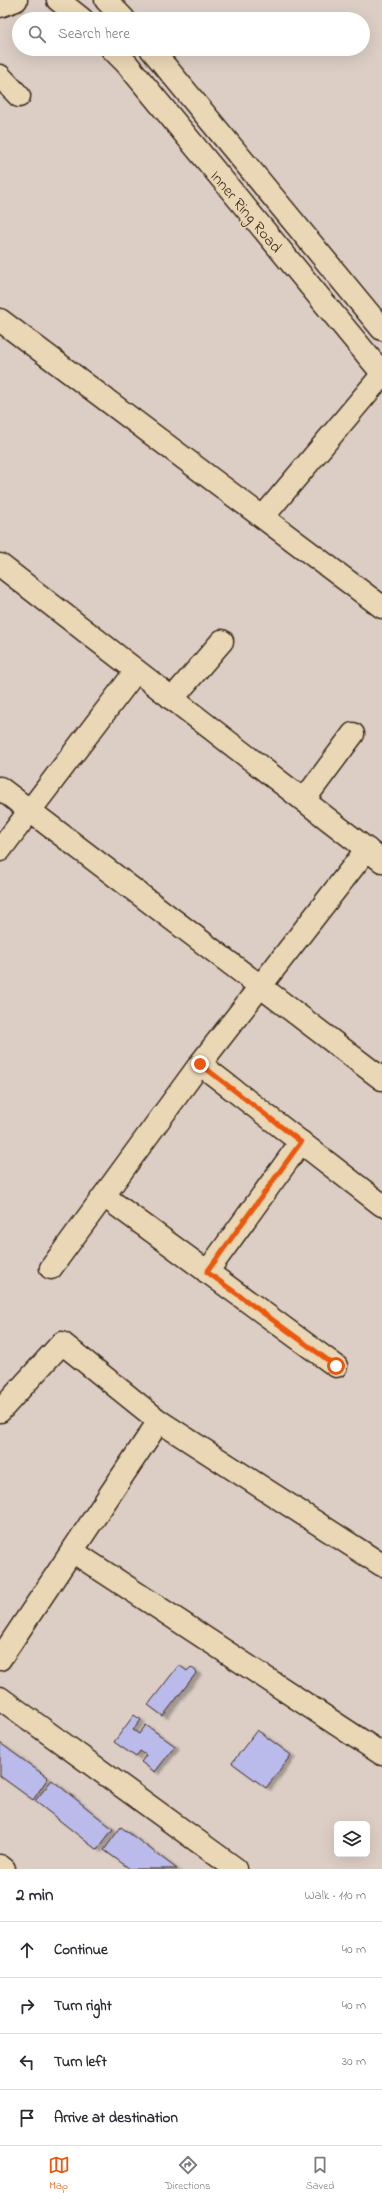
<!DOCTYPE html>
<html lang="en">
<head>
<meta charset="utf-8">
<style>
  :root { --surface:#fff; --page:#f7f7f7; --text:#2b2b33; --muted:#7c7c81; --line:#e1e1e2; --accent:#ea580c }
  body { margin:0; font-family:"Indie Flower",sans-serif; background:var(--page); color:var(--text) }
  .controls { position:absolute; right:12px; bottom:12px; display:grid; overflow:hidden; border-radius:6px; box-shadow:0 4px 16px #0002 }
  .controls button { width:36px; height:36px; display:grid; place-items:center; padding:0; border:0; border-bottom:1px solid var(--line); background:var(--surface); color:var(--text); font:20px sans-serif }
  .stop { position:absolute; width:12px; height:12px; margin:-9px; border:3px solid #ea580c; border-radius:50%; background:#fff }
  .stop.end { background:#ea580c; border-color:#fff; box-shadow:0 1px 4px #0008 }
  .list { margin:0; padding:0; list-style:none }
  h2 { display:flex; justify-content:space-between; align-items:center; height:52px; margin:0; padding:0 16px; font-size:17px }
  h2 small { font-size:13px; font-weight:400; color:var(--muted) }
  .list li { display:grid; grid-template-columns:26px 1fr auto; gap:12px; align-items:center; box-sizing:border-box; height:56px; padding:0 16px; border-top:1px solid var(--line) }
  .list b { display:block; font-size:15px; white-space:nowrap }
  .list em { font-size:13px; font-style:normal; color:var(--muted) }
  .icon { flex:none; width:22px; height:22px; fill:none; stroke:currentColor; stroke-width:2; stroke-linecap:round; stroke-linejoin:round }
  .map { position:relative; flex:none; width:382px; height:1869px; overflow:hidden }
  .search { position:absolute; background:var(--surface); box-shadow:0 4px 16px #0002; left:12px; right:12px; top:12px; height:44px; display:flex; align-items:center; gap:10px; box-sizing:border-box; padding:0 14px; border-radius:22px; color:var(--muted); font-size:15px }
  .sheet { height:276px; background:var(--surface) }
  nav { display:flex; justify-content:space-around; align-items:center; box-sizing:border-box; height:56px; border-top:1px solid var(--line); background:var(--surface); font-size:11px; color:var(--muted) }
  nav a { display:grid; justify-items:center; gap:2px }
  nav .on { color:var(--accent) }
  .map>svg:first-child { display:block }
  .building { fill:#babaeb; stroke:#3b2a1e; filter:url(#shadow) }
  .lines { fill:none; stroke-linecap:round; stroke-linejoin:round }
  .street-casing { stroke:#3b2a1e; stroke-width:25 }
  .secondary-casing { stroke:#3b2a1e; stroke-width:25 }
  .street { stroke:#ead7b5; stroke-width:22 }
  .secondary { stroke:#ead7b5; stroke-width:22 }
  .route { stroke:#ea580c; stroke-width:5 }
  .labels { text-anchor:middle; stroke-width:3; stroke-linejoin:round; paint-order:stroke }
  .street-label { font-size:16px; fill:#3b2a1e; stroke:#ead7b5 }
</style>
</head>
<body>
<div class="map">
<svg width="382" height="1869" viewBox="0 0 382 1869">
  <defs>
    <filter id="shadow"><feDropShadow dx="4.5" dy="2.5" stdDeviation="1" flood-color="#0004"/></filter>
  </defs>
  <rect width="100%" height="100%" fill="#dccec5"/>
  <filter id="ink" filterUnits="userSpaceOnUse"><feTurbulence type="fractalNoise" baseFrequency=".025" numOctaves="2"/><feDisplacementMap in="SourceGraphic" scale="8" xChannelSelector="R" yChannelSelector="G"/><feConvolveMatrix kernelMatrix="1 2 1 2 8 2 1 2 1" color-interpolation-filters="sRGB"/></filter>
  <g filter="url(#ink)">
    <g class="building">
      <path d="M179,1665L187,1671L191,1667L197,1672L163,1716L148,1705Z"/>
      <path d="M134,1715L141,1720L133,1730L139,1734L146,1725L175,1746L155,1772L141,1762L146,1755L140,1751L136,1757L114,1742Z"/>
      <path d="M257,1730L291,1755L266,1788L232,1763Z"/>
      <path d="M0,1743L48,1778L33,1800L0,1776Z"/>
      <path d="M52,1780L113,1829L97,1850L35,1801Z"/>
      <path d="M121,1827L177,1869H130L104,1850Z"/>
    </g>
    <g class="lines">
      <g class="street-casing">
        <g id="street">
          <path d="M0,76L19,96"/>
          <path d="M0,320L382,607"/>
          <path d="M263,517L382,375"/>
          <path d="M0,565L382,861"/>
          <path d="M172,699L222,641"/>
          <path d="M0,788L382,1079"/>
          <path d="M304,800L353,734"/>
          <path d="M0,850L136,671"/>
          <path d="M200,1064L382,1205"/>
          <path d="M104,1196L336,1366"/>
          <path d="M51,1268L200,1064L367,849"/>
          <path d="M207,1272L301,1142"/>
          <path d="M0,1411L62,1343L159,1421L382,1565"/>
          <path d="M72,1551L382,1754"/>
          <path d="M0,1659L159,1421"/>
          <path d="M0,1698L236,1869"/>
          <path d="M0,1866L4,1869"/>
        </g>
      </g>
      <g class="secondary-casing">
        <g id="secondary">
          <path d="M58,0L82,19"/>
          <path d="M106,0L124,19"/>
          <path d="M0,6L16,0"/>
          <path d="M112,49L127,64L382,373"/>
          <path d="M151,49L382,329"/>
        </g>
      </g>
      <use href="#street" class="street"/>
      <use href="#secondary" class="secondary"/>
    </g>
  </g>
  <g class="lines" filter="url(#ink)">
    <path class="route" d="M200,1064L301,1142L207,1272L336,1366"/>
  </g>
  <g class="labels">
    <g class="street-label">
      <text transform="translate(247 211) rotate(50)" y="6">Inner Ring Road</text>
    </g>
  </g>
</svg>
<div class="controls">
<button><svg class="icon" aria-label="layers" viewBox="0 0 24 24"><path d="M12 4l9 5-9 5-9-5zM3 14l9 5 9-5"/></svg></button>
</div>
<div class="stop" style="left:336px;top:1366px"></div>
<div class="stop end" style="left:200px;top:1064px"></div>
<div class="search"><svg class="icon" aria-label="search" viewBox="0 0 24 24"><circle cx="10" cy="10" r="6"/><path d="M15 15l6 6"/></svg>Search here</div>
</div>
<section class="sheet">
<h2>2 min<small>Walk · 110 m</small></h2>
<ul class="list">
<li><svg class="icon" aria-label="ahead" viewBox="0 0 24 24"><path d="M12 20V5M6 11l6-6 6 6"/></svg><div><b>Continue</b></div><em>40 m</em></li>
<li><svg class="icon" aria-label="right" viewBox="0 0 24 24"><path d="M7 20v-9h11M14 6l5 5-5 5"/></svg><div><b>Turn right</b></div><em>40 m</em></li>
<li><svg class="icon" aria-label="left" viewBox="0 0 24 24"><path d="M17 20v-9H6M10 6l-5 5 5 5"/></svg><div><b>Turn left</b></div><em>30 m</em></li>
<li><svg class="icon" aria-label="arrive" viewBox="0 0 24 24"><path d="M6 21V4h12l-3 4 3 4H6"/></svg><div><b>Arrive at destination</b></div></li>
</ul>
</section>
<nav>
<a class="on"><svg class="icon" aria-label="map" viewBox="0 0 24 24"><path d="M3 6l6-2 6 2 6-2v14l-6 2-6-2-6 2zM9 4v14M15 6v14"/></svg>Map</a>
<a><svg class="icon" aria-label="directions" viewBox="0 0 24 24"><path d="M12 3l9 9-9 9-9-9zM9 14v-3h6M13 9l2 2-2 2"/></svg>Directions</a>
<a><svg class="icon" aria-label="saved" viewBox="0 0 24 24"><path d="M7 4h10v16l-5-4-5 4z"/></svg>Saved</a>
</nav>
</body>
</html>
